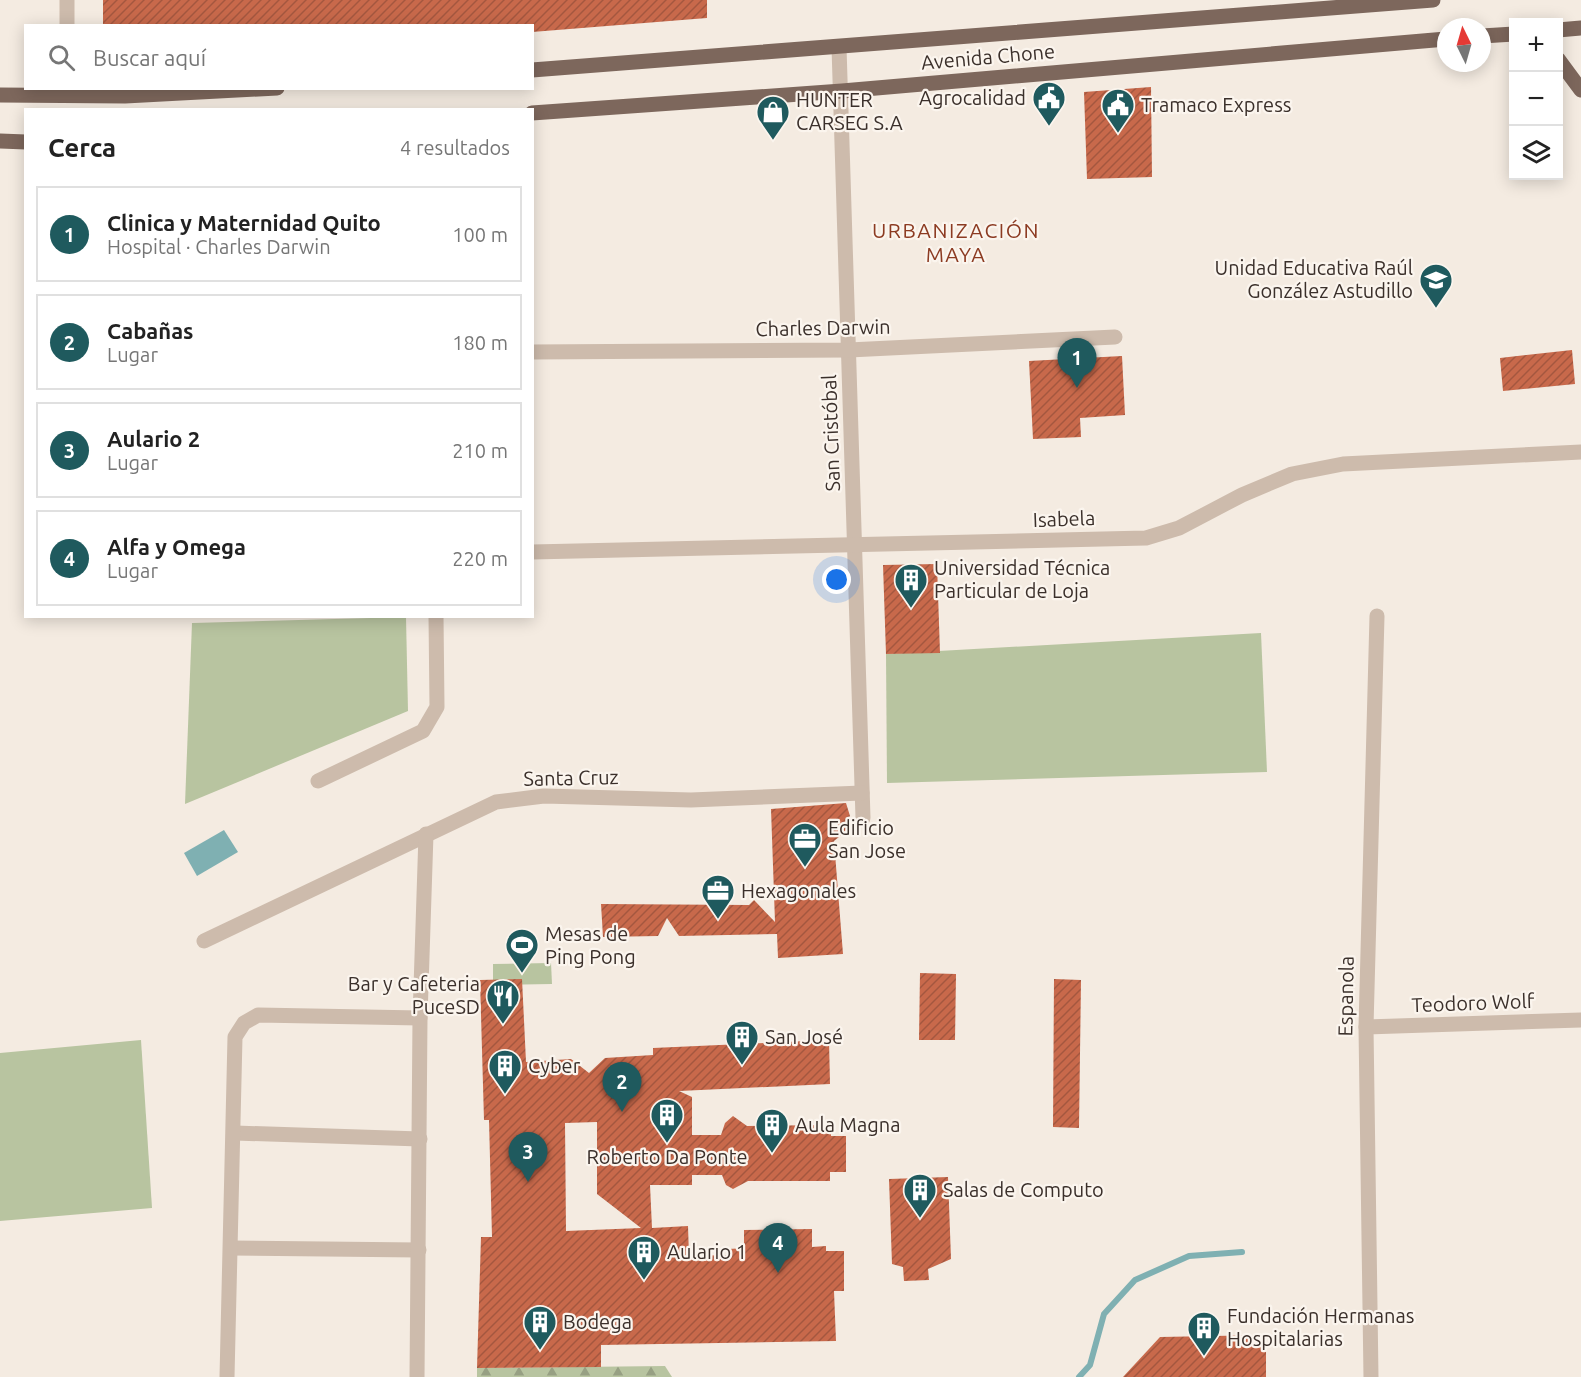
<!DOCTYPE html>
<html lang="es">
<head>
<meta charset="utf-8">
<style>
  :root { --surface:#fff; --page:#f2f2f2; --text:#222; --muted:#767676; --line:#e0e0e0; --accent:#1f5a5e }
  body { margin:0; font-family:Ubuntu,sans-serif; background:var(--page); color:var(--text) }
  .controls { position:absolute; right:18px; top:18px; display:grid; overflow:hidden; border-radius:0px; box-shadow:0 3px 15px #0003 }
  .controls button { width:54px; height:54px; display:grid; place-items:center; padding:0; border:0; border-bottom:2px solid var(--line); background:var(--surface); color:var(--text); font:30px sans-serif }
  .compass { position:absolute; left:1437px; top:18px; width:54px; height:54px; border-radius:50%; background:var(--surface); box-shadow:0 3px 15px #0003; rotate:355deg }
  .you { position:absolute; left:837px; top:580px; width:21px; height:21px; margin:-15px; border:4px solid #fff; border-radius:50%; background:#1a73e8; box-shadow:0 0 0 9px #1a73e833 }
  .badge { display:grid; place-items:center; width:39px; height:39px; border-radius:50%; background:var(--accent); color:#fff; font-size:20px; font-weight:700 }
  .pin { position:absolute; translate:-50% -50px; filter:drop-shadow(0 2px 3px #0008) }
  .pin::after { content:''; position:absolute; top:32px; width:21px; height:18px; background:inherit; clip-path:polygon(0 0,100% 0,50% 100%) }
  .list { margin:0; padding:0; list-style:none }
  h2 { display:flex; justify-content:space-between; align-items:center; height:78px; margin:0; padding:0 24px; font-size:26px }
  h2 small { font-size:20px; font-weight:400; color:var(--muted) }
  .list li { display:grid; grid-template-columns:39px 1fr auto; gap:18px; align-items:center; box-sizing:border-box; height:96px; margin:0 12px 12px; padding:0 12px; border:2px solid var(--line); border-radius:0px }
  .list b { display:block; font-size:22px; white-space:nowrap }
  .list p { margin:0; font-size:20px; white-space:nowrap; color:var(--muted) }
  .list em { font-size:20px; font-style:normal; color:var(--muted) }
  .icon { flex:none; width:33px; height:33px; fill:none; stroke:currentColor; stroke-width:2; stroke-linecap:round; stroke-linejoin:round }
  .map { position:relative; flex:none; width:1581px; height:1377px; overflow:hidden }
  .search { position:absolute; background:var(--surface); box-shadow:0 3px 15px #0003; left:24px; top:24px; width:510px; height:66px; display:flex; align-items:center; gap:15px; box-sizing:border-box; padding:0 21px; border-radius:0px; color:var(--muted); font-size:22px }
  .panel { position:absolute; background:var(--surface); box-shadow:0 3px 15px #0003; left:24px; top:108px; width:510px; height:510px; border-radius:0px }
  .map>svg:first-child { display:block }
  .forest { fill:url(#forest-firs) }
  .green { fill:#b8c4a0 }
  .water { fill:#7fb0b2 }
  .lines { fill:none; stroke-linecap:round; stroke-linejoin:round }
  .stream { stroke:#7fb0b2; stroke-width:6 }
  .building { fill:url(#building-hatch); fill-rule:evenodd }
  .minor { stroke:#cdbbac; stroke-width:15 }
  .major { stroke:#7d675c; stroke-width:15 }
  .labels { text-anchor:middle; stroke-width:4.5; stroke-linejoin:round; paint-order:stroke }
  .street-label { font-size:20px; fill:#3b302b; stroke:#fbf5ee }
  .poi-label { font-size:20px; fill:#3b302b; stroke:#fbf5ee; text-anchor:start }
  .neighbourhood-label { font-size:21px; letter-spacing:1.5px; fill:#8c3b22; stroke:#fbf5ee }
</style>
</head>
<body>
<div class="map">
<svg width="1581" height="1377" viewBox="0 0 1581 1377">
  <defs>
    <pattern id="forest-firs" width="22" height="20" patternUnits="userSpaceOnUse" patternTransform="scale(1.5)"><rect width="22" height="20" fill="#b8c4a0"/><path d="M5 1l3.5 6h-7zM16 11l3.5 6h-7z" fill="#97a083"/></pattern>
    <pattern id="building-hatch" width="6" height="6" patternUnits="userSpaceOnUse" patternTransform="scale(1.5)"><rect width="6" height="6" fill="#c8694b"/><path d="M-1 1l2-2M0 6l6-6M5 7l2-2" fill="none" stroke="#a4573f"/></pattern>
  </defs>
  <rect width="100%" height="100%" fill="#f4ebe1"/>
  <path class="forest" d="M665,1366L672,1377H477V1368Z"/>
  <g class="green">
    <path d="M406,617L408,711L185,804L192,623Z"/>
    <path d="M1261,633L1267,772L887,783L886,654Z"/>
    <path d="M551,963L552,984L493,985V964Z"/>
    <path d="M141,1040L152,1208L0,1221V1053Z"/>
  </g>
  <path class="water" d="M224,830L238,852L197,876L184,853Z"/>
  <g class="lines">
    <path class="stream" d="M1079,1377L1090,1365L1104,1314L1135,1280L1189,1256L1242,1252"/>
  </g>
  <g class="building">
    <path d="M103,0H707V18L532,32V26H103Z"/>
    <path d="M1151,87L1152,177L1087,179L1084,92Z"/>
    <path d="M1572,350L1575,384L1503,391L1500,358Z"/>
    <path d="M1122,356L1125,415L1080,418L1081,437L1033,439L1029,361Z"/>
    <path d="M937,564L940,653L886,654L883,565Z"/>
    <path d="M846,803L850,816L849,825L844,833L834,841L843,954L778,958L777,934L679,936L667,918L658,936L603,937L601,904L749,905L754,900L775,922L771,809Z"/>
    <path d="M920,973L956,974L955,1040H919Z"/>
    <path d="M522,979L526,1062L571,1059L589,1073L605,1058L653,1055V1048L829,1040L830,1084L679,1091L692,1097V1135H721L725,1123L733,1116L747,1126L831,1125V1136H846V1172H830V1181H748L733,1189L726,1185L722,1175H692V1185H650L652,1228L688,1226L689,1256L729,1255V1249L744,1248V1230L812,1229V1247L826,1246V1251H844V1291H834L836,1341L601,1345V1367L477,1368L481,1237H492L489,1120H484L480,980ZM597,1122V1194L641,1228L566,1231L565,1123Z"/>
    <path d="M1054,979L1081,980L1079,1128L1053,1127Z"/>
    <path d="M948,1177L951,1259L928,1269L929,1280L904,1281L903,1267L892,1264L889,1179Z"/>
    <path d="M1266,1335V1377H1123L1160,1337Z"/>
  </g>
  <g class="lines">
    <g class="minor">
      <path d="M67,26V0"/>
      <path d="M839,47L863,818"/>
      <path d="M532,352L849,350L1115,337"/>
      <path d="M532,552L1146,538L1179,528L1242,495L1292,474L1343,464L1581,452"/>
      <path d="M318,781L423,731L437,707L436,616"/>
      <path d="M204,941L496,802L544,796L691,800L862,793"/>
      <path d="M1366,1027L1581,1020"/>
      <path d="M235,1133L420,1139"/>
      <path d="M231,1248L419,1250"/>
      <path d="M227,1377L235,1037L244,1023L258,1015L420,1018"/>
      <path d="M417,1377L420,1018L426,834"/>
      <path d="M1371,1377L1366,1027L1377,616"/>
    </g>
    <g class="major">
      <path d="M1558,30L1581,28"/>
      <path d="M1482,36L1514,34"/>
      <path d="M1558,59L1581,90"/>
      <path d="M532,70L1433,0"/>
      <path d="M0,95L125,96L277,88"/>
      <path d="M532,113L842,91L1446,39"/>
      <path d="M0,141L26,142"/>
    </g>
  </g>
  <defs>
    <g id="civic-pin" transform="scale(1.725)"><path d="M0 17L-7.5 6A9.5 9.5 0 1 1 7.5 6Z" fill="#1f5a5e" stroke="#fbf5ee"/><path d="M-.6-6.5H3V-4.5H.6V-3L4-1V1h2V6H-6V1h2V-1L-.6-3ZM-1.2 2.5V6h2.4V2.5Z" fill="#fff"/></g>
    <g id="shop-pin" transform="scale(1.725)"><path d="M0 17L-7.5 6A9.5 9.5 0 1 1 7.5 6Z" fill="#1f5a5e" stroke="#fbf5ee"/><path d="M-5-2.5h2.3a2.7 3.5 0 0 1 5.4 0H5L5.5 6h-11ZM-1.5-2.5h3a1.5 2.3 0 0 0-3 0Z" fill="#fff"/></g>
    <g id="school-pin" transform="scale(1.725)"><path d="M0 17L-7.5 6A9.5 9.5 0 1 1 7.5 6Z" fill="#1f5a5e" stroke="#fbf5ee"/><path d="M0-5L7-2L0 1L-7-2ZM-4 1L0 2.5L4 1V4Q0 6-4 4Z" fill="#fff"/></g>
    <g id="building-pin" transform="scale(1.725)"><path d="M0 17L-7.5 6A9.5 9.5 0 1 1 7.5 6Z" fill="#1f5a5e" stroke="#fbf5ee"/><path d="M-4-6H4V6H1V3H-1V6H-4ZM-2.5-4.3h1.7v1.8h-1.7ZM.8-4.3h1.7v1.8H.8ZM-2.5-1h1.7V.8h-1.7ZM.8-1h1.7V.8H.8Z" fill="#fff"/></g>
    <g id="office-pin" transform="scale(1.725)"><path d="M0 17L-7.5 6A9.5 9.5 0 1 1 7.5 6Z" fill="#1f5a5e" stroke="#fbf5ee"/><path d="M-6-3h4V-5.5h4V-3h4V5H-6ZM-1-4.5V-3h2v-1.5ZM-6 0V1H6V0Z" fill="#fff"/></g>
    <g id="stadium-pin" transform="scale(1.725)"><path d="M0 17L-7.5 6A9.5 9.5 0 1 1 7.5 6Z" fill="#1f5a5e" stroke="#fbf5ee"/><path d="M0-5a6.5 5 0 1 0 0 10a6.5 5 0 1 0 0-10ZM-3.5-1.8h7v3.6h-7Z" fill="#fff"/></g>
    <g id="restaurant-pin" transform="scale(1.725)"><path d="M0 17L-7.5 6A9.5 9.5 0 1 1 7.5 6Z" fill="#1f5a5e" stroke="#fbf5ee"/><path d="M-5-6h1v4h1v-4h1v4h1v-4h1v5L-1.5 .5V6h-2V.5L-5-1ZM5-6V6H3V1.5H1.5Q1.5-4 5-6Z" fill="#fff"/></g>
  </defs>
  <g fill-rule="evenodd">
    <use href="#civic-pin" x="1049" y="98"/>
    <use href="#civic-pin" x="1118" y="105"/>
    <use href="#shop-pin" x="773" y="112"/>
    <use href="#school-pin" x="1436" y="280"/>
    <use href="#building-pin" x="911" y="580"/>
    <use href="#office-pin" x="805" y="839"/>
    <use href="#office-pin" x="718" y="891"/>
    <use href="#stadium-pin" x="522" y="945"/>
    <use href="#restaurant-pin" x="503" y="996"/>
    <use href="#building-pin" x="742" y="1037"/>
    <use href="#building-pin" x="505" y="1066"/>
    <use href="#building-pin" x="667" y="1115"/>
    <use href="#building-pin" x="772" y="1125"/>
    <use href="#building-pin" x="920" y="1190"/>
    <use href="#building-pin" x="644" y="1252"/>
    <use href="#building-pin" x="540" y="1322"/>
    <use href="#building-pin" x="1204" y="1328"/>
  </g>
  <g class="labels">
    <g class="street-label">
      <text transform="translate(988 57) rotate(-5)" y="7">Avenida Chone</text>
      <text transform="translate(823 328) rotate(-1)" y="7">Charles Darwin</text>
      <text transform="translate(831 433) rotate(-92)" y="7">San Cristóbal</text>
      <text transform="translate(1064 519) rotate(-2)" y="7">Isabela</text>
      <text transform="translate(571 778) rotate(-1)" y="7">Santa Cruz</text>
      <text transform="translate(1346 996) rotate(-89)" y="7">Espanola</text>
      <text transform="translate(1473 1003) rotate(-2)" y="7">Teodoro Wolf</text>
    </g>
    <g class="poi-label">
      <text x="1026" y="105" text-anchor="end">Agrocalidad</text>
      <text x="796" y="107">HUNTER<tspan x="796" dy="23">CARSEG S.A</tspan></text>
      <text x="1141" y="112">Tramaco Express</text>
      <text x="1413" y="275" text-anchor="end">Unidad Educativa Raúl<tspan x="1413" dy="23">González Astudillo</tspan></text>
      <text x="934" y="575">Universidad Técnica<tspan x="934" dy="23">Particular de Loja</tspan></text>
      <text x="828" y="835">Edificio<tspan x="828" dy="23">San Jose</tspan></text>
      <text x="741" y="898">Hexagonales</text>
      <text x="545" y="941">Mesas de<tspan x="545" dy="23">Ping Pong</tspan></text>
      <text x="480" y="991" text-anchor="end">Bar y Cafeteria<tspan x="480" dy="23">PuceSD</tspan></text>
      <text x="765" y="1044">San José</text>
      <text x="528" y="1073">Cyber</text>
      <text x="795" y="1132">Aula Magna</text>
      <text x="667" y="1164" text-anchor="middle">Roberto Da Ponte</text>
      <text x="943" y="1197">Salas de Computo</text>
      <text x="667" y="1259">Aulario 1</text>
      <text x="1227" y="1323">Fundación Hermanas<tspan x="1227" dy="23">Hospitalarias</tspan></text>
      <text x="563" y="1329">Bodega</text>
    </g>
    <g class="neighbourhood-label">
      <text x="956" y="238">URBANIZACIÓN<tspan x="956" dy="24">MAYA</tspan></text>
    </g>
  </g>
</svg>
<div class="controls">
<button>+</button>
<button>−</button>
<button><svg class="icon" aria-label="layers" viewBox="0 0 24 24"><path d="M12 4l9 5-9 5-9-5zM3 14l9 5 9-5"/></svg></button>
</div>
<svg class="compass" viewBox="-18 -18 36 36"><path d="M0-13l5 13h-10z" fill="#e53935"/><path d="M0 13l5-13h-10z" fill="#767676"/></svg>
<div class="you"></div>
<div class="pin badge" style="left:1077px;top:388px">1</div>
<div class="pin badge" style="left:622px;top:1112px">2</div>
<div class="pin badge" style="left:528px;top:1182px">3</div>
<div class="pin badge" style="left:778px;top:1273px">4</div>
<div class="search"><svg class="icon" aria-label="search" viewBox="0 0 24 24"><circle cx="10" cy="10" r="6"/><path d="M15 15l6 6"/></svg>Buscar aquí</div>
<section class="panel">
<h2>Cerca<small>4 resultados</small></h2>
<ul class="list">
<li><span class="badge">1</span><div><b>Clinica y Maternidad Quito</b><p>Hospital · Charles Darwin</p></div><em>100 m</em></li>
<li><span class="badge">2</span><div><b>Cabañas</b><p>Lugar</p></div><em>180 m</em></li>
<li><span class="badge">3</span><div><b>Aulario 2</b><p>Lugar</p></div><em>210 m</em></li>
<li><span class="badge">4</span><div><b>Alfa y Omega</b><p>Lugar</p></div><em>220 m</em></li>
</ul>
</section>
</div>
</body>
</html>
